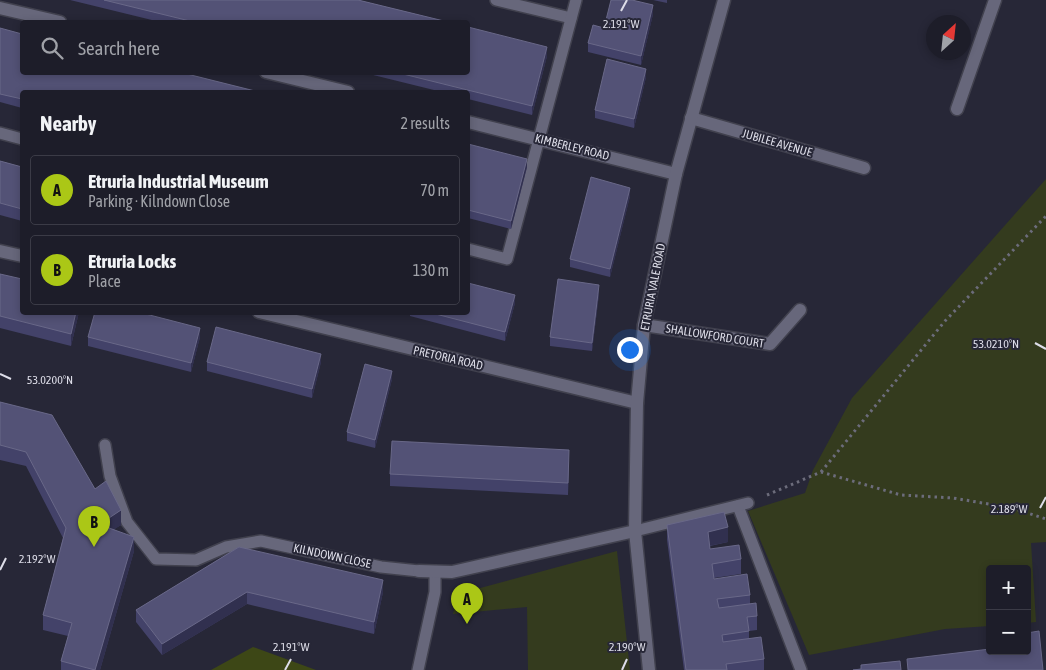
<!DOCTYPE html>
<html lang="en">
<head>
<meta charset="utf-8">
<style>
  :root { --surface:#1d1d29; --page:#252631; --text:#f1f3f6; --muted:#a0a2a8; --line:#3b3b46; --accent:#abc716 }
  body { margin:0; font-family:"Asap Condensed",sans-serif; background:var(--page); color:var(--text) }
  .controls { position:absolute; right:15px; bottom:15px; display:grid; overflow:hidden; border-radius:5px; box-shadow:0 2px 8px #0003 }
  .controls button { width:45px; height:45px; display:grid; place-items:center; padding:0; border:0; border-bottom:1px solid var(--line); background:var(--surface); color:var(--text); font:25px sans-serif }
  .compass { position:absolute; left:926px; top:15px; width:45px; height:45px; border-radius:50%; background:var(--surface); box-shadow:0 2px 8px #0003; rotate:27deg }
  .you { position:absolute; left:629px; top:349px; width:18px; height:18px; margin:-12px; border:4px solid #fff; border-radius:50%; background:#1a73e8; box-shadow:0 0 0 8px #1a73e833 }
  .badge { display:grid; place-items:center; width:32px; height:32px; border-radius:50%; background:var(--accent); color:#111; font-size:16px; font-weight:700 }
  .pin { position:absolute; translate:-50% -41px; filter:drop-shadow(0 1px 2px #0008) }
  .pin::after { content:''; position:absolute; top:26px; width:18px; height:15px; background:inherit; clip-path:polygon(0 0,100% 0,50% 100%) }
  .list { margin:0; padding:0; list-style:none }
  h2 { display:flex; justify-content:space-between; align-items:center; height:65px; margin:0; padding:0 20px; font-size:21px }
  h2 small { font-size:16px; font-weight:400; color:var(--muted) }
  .list li { display:grid; grid-template-columns:32px 1fr auto; gap:15px; align-items:center; box-sizing:border-box; height:70px; margin:0 10px 10px; padding:0 10px; border:1px solid var(--line); border-radius:5px }
  .list b { display:block; font-size:19px; white-space:nowrap }
  .list p { margin:0; font-size:16px; white-space:nowrap; color:var(--muted) }
  .list em { font-size:16px; font-style:normal; color:var(--muted) }
  .icon { flex:none; width:28px; height:28px; fill:none; stroke:currentColor; stroke-width:2; stroke-linecap:round; stroke-linejoin:round }
  .map { position:relative; flex:none; width:1046px; height:670px; overflow:hidden }
  .search { position:absolute; background:var(--surface); box-shadow:0 2px 8px #0003; left:20px; top:20px; width:450px; height:55px; display:flex; align-items:center; gap:12px; box-sizing:border-box; padding:0 18px; border-radius:5px; color:var(--muted); font-size:19px }
  .panel { position:absolute; background:var(--surface); box-shadow:0 2px 8px #0003; left:20px; top:90px; width:450px; height:225px; border-radius:5px }
  .map>svg:first-child { display:block }
  .green { fill:#343b1e }
  .water { fill:#3d4716 }
  .lines { fill:none; stroke-linecap:round; stroke-linejoin:round }
  .lane-casing { stroke:#41414e; stroke-width:14 }
  .street-casing { stroke:#41414e; stroke-width:15 }
  .secondary-casing { stroke:#41414e; stroke-width:15 }
  .path { stroke:#6c6c7b; stroke-width:3; stroke-dasharray:2.5 4; stroke-linecap:butt }
  .lane { stroke:#67677b; stroke-width:11 }
  .street { stroke:#67677b; stroke-width:12 }
  .secondary { stroke:#67677b; stroke-width:12 }
  .wall { fill:#434269 }
  .shaded-wall { fill:#31304f }
  .building { fill:#535276; stroke:#696888 }
  .ticks { fill:none; stroke:#dddde8; stroke-width:2 }
  .labels { text-anchor:middle; stroke-width:4; stroke-linejoin:round; paint-order:stroke }
  .street-label { font-size:12px; fill:#dddde8; stroke:#272737 }
  .ticks-label { font-size:12px; text-anchor:middle; fill:#dddde8; stroke:#272737; stroke-width:4; stroke-linejoin:round; paint-order:stroke }
</style>
</head>
<body>
<div class="map">
<svg width="1046" height="670" viewBox="0 0 1046 670">
  <rect width="100%" height="100%" fill="#272737"/>
  <g class="green">
    <path d="M1046,179V542L1031,543L1036,622L1027,623V569H990V626L945,629L809,655L748,511L805,493L813,470L852,398Z"/>
    <path d="M617,551L630,670H528L527,607L453,614L458,594Z"/>
  </g>
  <path class="water" d="M253,647L316,670H211Z"/>
  <g class="lines">
    <g class="lane-casing">
      <g id="lane">
        <path d="M496,0L571,18"/>
        <path d="M0,133L22,139"/>
        <path d="M468,249L507,259L576,0"/>
        <path d="M105,445L110,476L127,522L156,559L196,560L226,547L261,541L381,567L419,571"/>
        <path d="M738,506L801,670"/>
        <path d="M635,531L748,503"/>
        <path d="M418,670L435,592V573"/>
      </g>
    </g>
    <g class="street-casing">
      <g id="street">
        <path d="M0,8L60,22"/>
        <path d="M266,72L348,92"/>
        <path d="M957,109L995,0"/>
        <path d="M691,118L864,168"/>
        <path d="M468,122L676,174"/>
        <path d="M0,251L22,256"/>
        <path d="M259,312L637,403"/>
        <path d="M644,325L770,344L800,310"/>
        <path d="M419,571L452,572L635,531"/>
      </g>
    </g>
    <g class="secondary-casing">
      <path id="secondary" d="M649,670L635,531L637,403L644,325L676,174L724,0"/>
    </g>
    <g class="path">
      <path d="M821,472L945,321L1046,216"/>
      <path d="M767,495L821,472L901,495L953,498L1012,508L1046,519"/>
    </g>
    <use href="#lane" class="lane"/>
    <use href="#street" class="street"/>
    <use href="#secondary" class="secondary"/>
  </g>
  <g class="wall">
    <path d="M70,0H358L448,22H160Z"/>
    <path d="M653,0H667V3Z"/>
    <path d="M653,14L641,65L588,52V43L604,28Z"/>
    <path d="M0,28L22,92V108L0,102Z"/>
    <path d="M547,56L532,115L468,99V92H442L361,72H468Z"/>
    <path d="M646,77L634,128L595,118V110Z"/>
    <path d="M468,144L527,167L511,229L468,218Z"/>
    <path d="M0,161L22,167V221L0,215Z"/>
    <path d="M630,196L610,277L570,267V259Z"/>
    <path d="M0,274L22,312H79L71,346L0,328Z"/>
    <path d="M599,294L592,351L550,346V337Z"/>
    <path d="M515,303L505,341L410,316V312H468Z"/>
    <path d="M88,337H200L191,372L88,346Z"/>
    <path d="M207,362H321L312,398L207,371Z"/>
    <path d="M392,379L375,448L347,441V432Z"/>
    <path d="M0,402L95,489L121,525L114,529L134,551L100,670H61V661L68,636L43,630V615L63,538L26,466L0,460Z"/>
    <path d="M569,462L568,495L390,486V474Z"/>
    <path d="M667,525L728,542L710,546V549L741,559V574L714,578V579L750,595V604L757,616V630L749,631V639L764,659V670H684L667,540Z"/>
    <path d="M239,547L383,592L374,634L247,604L162,655L136,622V610Z"/>
  </g>
  <g class="shaded-wall">
    <path d="M653,5V14L641,65V56Z"/>
    <path d="M547,47V56L532,115V106Z"/>
    <path d="M646,69V77L634,128V119Z"/>
    <path d="M527,159V167L511,229V221Z"/>
    <path d="M630,188V196L610,277V269Z"/>
    <path d="M599,285V294L592,351V343Z"/>
    <path d="M515,295V303L505,341V332Z"/>
    <path d="M76,312H79L71,346V334Z"/>
    <path d="M200,328V337L191,372V363Z"/>
    <path d="M321,354V362L312,398V389Z"/>
    <path d="M392,371V379L375,448V440Z"/>
    <path d="M569,450V462L568,495V483Z"/>
    <path d="M121,510V525L109,533V518Z"/>
    <path d="M728,527V542L708,546V532Z"/>
    <path d="M134,537V551L100,670H95Z"/>
    <path d="M383,580V592L374,634V622Z"/>
    <path d="M247,592V604L162,655V644Z"/>
  </g>
  <g class="building">
    <path d="M104,0H358L448,22H194Z"/>
    <path d="M611,0H632L653,5L641,56L588,43L593,25L604,28Z"/>
    <path d="M468,27L547,47L532,106L395,72H468Z"/>
    <path d="M0,28L22,34V72H179L259,92H22V99L0,94Z"/>
    <path d="M607,59L646,69L634,119L595,110Z"/>
    <path d="M468,144L527,159L511,221L468,210Z"/>
    <path d="M0,161L22,167V209L0,203Z"/>
    <path d="M591,177L630,188L610,269L570,259Z"/>
    <path d="M0,274L22,279V312H76L71,334L0,316Z"/>
    <path d="M558,279L599,285L592,343L550,337Z"/>
    <path d="M468,283L515,295L505,332L428,312H468Z"/>
    <path d="M95,312H138L200,328L191,363L88,337Z"/>
    <path d="M216,327L321,354L312,389L207,362Z"/>
    <path d="M365,364L392,371L375,440L347,432Z"/>
    <path d="M0,402L52,415L95,489L106,481L121,510L109,518V528L134,537L95,670L61,661L72,623L43,615L66,528L26,452L0,445Z"/>
    <path d="M392,441L569,450L568,483L390,474Z"/>
    <path d="M724,512L728,527L708,532L710,549L739,545L741,559L712,564L714,579L747,574L750,595L717,599L719,608L756,603L757,616L747,617L749,631L722,635L723,642L761,637L764,659L726,664L727,670H686L667,525Z"/>
    <path d="M239,547L383,580L374,622L247,592L162,644L136,610Z"/>
    <path d="M1039,631L1043,670H908L907,659L990,649V651H1027V633Z"/>
    <path d="M900,661L901,670H853L861,669V665Z"/>
  </g>
  <path class="ticks" d="M621,11L627,0M1035,343L1046,349M0,374L11,379M1040,508L1046,497M0,570L6,558M285,670L291,659M622,670L627,659"/>
  <g class="labels">
    <g class="street-label">
      <text transform="translate(777 143) rotate(16)" y="4">JUBILEE AVENUE</text>
      <text transform="translate(572 147) rotate(14)" y="4">KIMBERLEY ROAD</text>
      <text transform="translate(653 287) rotate(-79)" y="4">ETRURIA VALE ROAD</text>
      <text transform="translate(715 336) rotate(9)" y="4">SHALLOWFORD COURT</text>
      <text transform="translate(448 358) rotate(13)" y="4">PRETORIA ROAD</text>
      <text transform="translate(332 556) rotate(12)" y="4">KILNDOWN CLOSE</text>
    </g>
  </g>
  <g class="ticks-label">
    <text x="621" y="28">2.191°W</text>
    <text x="996" y="348">53.0210°N</text>
    <text x="50" y="384">53.0200°N</text>
    <text x="1009" y="513">2.189°W</text>
    <text x="37" y="563">2.192°W</text>
    <text x="291" y="651">2.191°W</text>
    <text x="627" y="651">2.190°W</text>
  </g>
</svg>
<div class="controls">
<button>+</button>
<button>−</button>
</div>
<svg class="compass" viewBox="-18 -18 36 36"><path d="M0-13l5 13h-10z" fill="#e53935"/><path d="M0 13l5-13h-10z" fill="#a0a2a8"/></svg>
<div class="you"></div>
<div class="pin badge" style="left:467px;top:624px">A</div>
<div class="pin badge" style="left:94px;top:547px">B</div>
<div class="search"><svg class="icon" aria-label="search" viewBox="0 0 24 24"><circle cx="10" cy="10" r="6"/><path d="M15 15l6 6"/></svg>Search here</div>
<section class="panel">
<h2>Nearby<small>2 results</small></h2>
<ul class="list">
<li><span class="badge">A</span><div><b>Etruria Industrial Museum</b><p>Parking · Kilndown Close</p></div><em>70 m</em></li>
<li><span class="badge">B</span><div><b>Etruria Locks</b><p>Place</p></div><em>130 m</em></li>
</ul>
</section>
</div>
</body>
</html>
